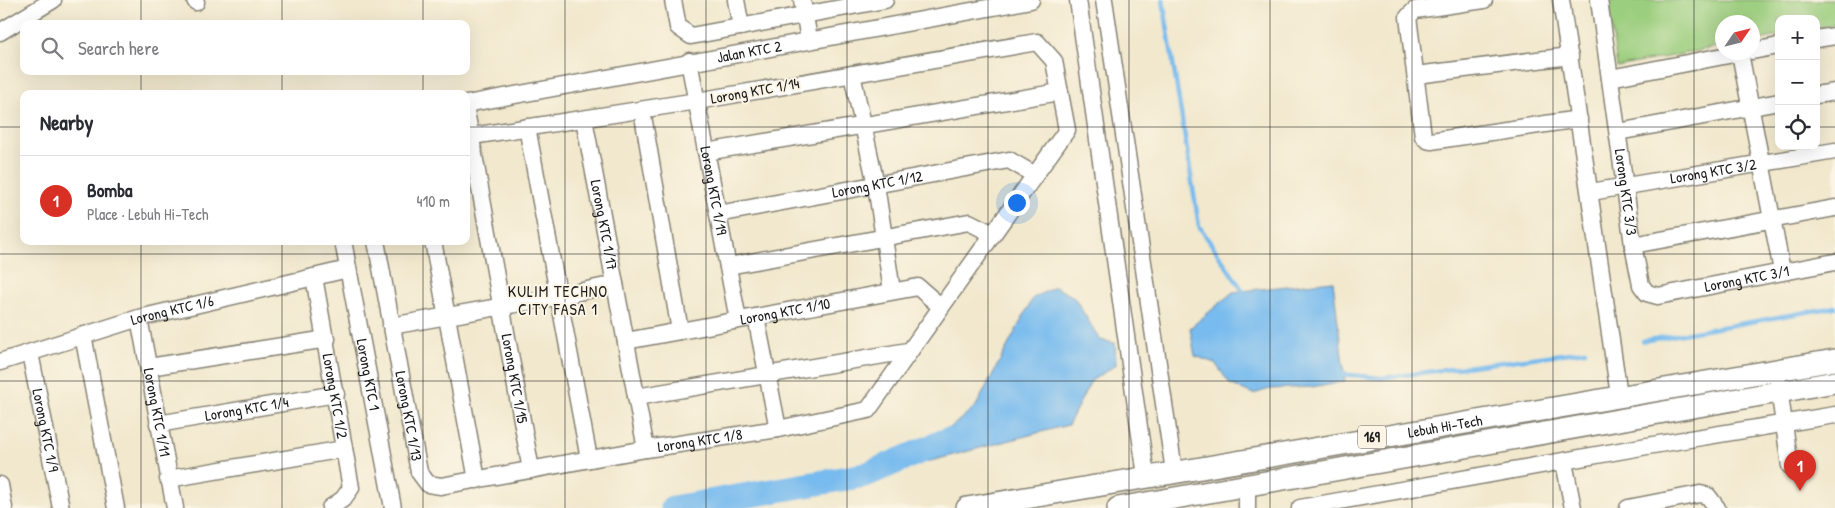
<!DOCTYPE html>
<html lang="en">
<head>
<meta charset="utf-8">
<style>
  :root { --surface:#fff; --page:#f2f2f3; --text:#2b2b33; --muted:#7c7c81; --line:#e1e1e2; --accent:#d93025 }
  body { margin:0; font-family:"Patrick Hand",sans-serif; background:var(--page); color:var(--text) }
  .controls { position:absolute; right:15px; top:15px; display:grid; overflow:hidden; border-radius:10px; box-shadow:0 5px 20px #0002 }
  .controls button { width:45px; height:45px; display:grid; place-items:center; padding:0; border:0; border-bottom:1px solid var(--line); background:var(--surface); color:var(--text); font:25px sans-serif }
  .compass { position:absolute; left:1715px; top:15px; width:45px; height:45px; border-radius:50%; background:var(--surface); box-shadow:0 5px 20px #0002; rotate:55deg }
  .you { position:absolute; left:1016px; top:202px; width:18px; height:18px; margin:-12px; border:4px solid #fff; border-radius:50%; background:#1a73e8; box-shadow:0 0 0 8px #1a73e833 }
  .badge { display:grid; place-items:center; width:32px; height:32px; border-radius:50%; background:var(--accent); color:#fff; font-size:16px; font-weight:700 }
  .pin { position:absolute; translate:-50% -41px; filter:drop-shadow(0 1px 2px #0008) }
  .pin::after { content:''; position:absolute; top:26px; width:18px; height:15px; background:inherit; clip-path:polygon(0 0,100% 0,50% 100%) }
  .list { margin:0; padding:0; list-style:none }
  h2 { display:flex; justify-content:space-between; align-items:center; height:65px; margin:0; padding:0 20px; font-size:21px }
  h2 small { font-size:16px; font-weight:400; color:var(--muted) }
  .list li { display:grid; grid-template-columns:32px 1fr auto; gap:15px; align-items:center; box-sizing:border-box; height:90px; padding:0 20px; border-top:1px solid var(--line) }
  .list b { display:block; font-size:19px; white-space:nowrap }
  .list p { margin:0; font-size:16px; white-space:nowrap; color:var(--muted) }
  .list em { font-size:16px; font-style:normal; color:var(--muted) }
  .icon { flex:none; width:28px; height:28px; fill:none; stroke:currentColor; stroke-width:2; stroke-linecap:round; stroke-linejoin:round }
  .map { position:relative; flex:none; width:1835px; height:508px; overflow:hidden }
  .search { position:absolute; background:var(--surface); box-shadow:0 5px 20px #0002; left:20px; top:20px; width:450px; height:55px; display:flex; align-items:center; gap:12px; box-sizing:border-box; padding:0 18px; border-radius:10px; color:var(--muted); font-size:19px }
  .panel { position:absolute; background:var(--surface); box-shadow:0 5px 20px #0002; left:20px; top:90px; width:450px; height:155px; border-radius:10px }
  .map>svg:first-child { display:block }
  .green { fill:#9bce7e; stroke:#5c754d }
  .water { fill:#78bbee; stroke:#4a6c85 }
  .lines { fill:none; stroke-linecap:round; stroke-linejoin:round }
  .stream { stroke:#78bbee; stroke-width:4.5 }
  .river { stroke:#78bbee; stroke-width:25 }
  .minor-casing { stroke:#868274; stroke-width:19 }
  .major-casing { stroke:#868274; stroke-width:24 }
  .minor { stroke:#fff; stroke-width:16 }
  .major { stroke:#fff; stroke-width:21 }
  .grid { fill:none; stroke:#1c1c1c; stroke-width:1; stroke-opacity:0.55 }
  .labels { text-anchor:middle; stroke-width:4; stroke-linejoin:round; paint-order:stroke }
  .shield { fill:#fcf5e5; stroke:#5f5d58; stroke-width:1 }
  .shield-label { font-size:14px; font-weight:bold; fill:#1c1c1c }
  .street-label { font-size:15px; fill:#1c1c1c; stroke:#fcf5e5 }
  .neighbourhood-label { font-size:16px; letter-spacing:1px; fill:#1c1c1c; stroke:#fcf5e5 }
</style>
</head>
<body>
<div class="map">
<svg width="1835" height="508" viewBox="0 0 1835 508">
  <rect width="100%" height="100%" fill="#fcf5e5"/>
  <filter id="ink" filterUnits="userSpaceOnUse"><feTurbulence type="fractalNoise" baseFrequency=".02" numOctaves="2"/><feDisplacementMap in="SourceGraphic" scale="10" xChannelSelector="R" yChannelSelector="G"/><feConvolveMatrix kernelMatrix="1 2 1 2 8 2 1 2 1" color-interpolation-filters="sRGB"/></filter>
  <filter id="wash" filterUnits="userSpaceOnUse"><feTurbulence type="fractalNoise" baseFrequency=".0096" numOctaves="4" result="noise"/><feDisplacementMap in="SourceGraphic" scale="20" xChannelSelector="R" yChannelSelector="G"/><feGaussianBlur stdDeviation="1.12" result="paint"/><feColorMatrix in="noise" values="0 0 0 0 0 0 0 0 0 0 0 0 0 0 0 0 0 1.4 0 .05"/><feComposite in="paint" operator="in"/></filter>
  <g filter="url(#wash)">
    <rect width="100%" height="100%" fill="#f1e8cd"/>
    <path class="green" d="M1608,0H1835V25L1816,28V19H1779V36L1753,41L1752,22H1722V46L1617,67Z"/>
    <g class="water">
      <path d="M1333,281L1345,381L1312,387L1270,389L1253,394L1230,384L1215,363L1195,356L1190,328L1233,292Z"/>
      <path d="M1055,287L1074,297L1100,340L1115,343L1116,365L1091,381L1068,425L919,464L914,447L943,434L976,406L1033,298Z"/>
    </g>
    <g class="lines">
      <g class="stream">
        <path d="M1163,0L1199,226L1245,294"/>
        <path d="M1643,341L1835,307"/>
        <path d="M1340,374L1382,378L1585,351"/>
      </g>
      <path class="river" d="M673,508L865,475L947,440"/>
    </g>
  </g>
  <g filter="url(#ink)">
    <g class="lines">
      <g class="minor-casing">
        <g id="minor">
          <path d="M195,0L196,2"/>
          <path d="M673,0L678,27L691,36L885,0"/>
          <path d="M736,0L741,27"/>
          <path d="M802,0L809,39"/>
          <path d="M1078,0L1146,476"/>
          <path d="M1104,0L1174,471"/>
          <path d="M1484,0L1415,10L1408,17L1423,136L1427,140L1431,141L1579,119"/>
          <path d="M1561,0L1619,395"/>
          <path id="s1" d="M1599,0L1633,245L1641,285L1647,293L1658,296L1835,262"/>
          <path d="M0,32L53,0"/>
          <path d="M1816,39L1835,36"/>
          <path d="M1752,51L1779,46"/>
          <path d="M1740,53L1782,271"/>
          <path id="s2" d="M689,61L738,320"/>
          <path d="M852,74L876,185L892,291"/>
          <path d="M1416,75L1570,56"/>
          <path d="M1610,78L1744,52"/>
          <path d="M1816,95L1835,92"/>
          <path id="s3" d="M466,104L1031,0"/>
          <path d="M642,110L680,331"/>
          <path id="s4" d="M466,111L531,470"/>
          <path id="s5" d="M584,119L646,449"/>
          <path d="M527,127L589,459"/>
          <path d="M1618,132L1779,102"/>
          <path d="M706,152L1060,92"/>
          <path id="s6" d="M1591,192L1835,151"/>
          <path id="s7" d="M718,214L1009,160L1033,174"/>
          <path id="s8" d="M343,241L393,508"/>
          <path id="s9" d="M376,241L419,472L428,484L441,486L646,449L778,429L868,410L1067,130L1054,61L1037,42L697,101L466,137"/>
          <path d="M433,241L477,480"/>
          <path d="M1633,245L1835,208"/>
          <path d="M728,266L969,222L991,233"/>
          <path id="s10" d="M314,277L351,488L343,499L330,508"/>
          <path d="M756,317L778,429"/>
          <path id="s11" d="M139,318L175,508"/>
          <path d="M391,326L560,296L615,284"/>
          <path d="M83,335L116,508"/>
          <path id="s12" d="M626,341L918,287L940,306"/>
          <path id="s13" d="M30,353L61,508"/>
          <path id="s14" d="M0,362L139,318L348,269"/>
          <path d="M149,367L327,339"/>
          <path d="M1778,382L1790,466"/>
          <path d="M636,397L908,351"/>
          <path id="s15" d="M158,424L336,394"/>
          <path d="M1564,462L1573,508"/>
          <path d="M168,479L344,449"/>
          <path d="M0,485L4,508"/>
          <path d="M1247,508V486"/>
          <path d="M1300,508L1647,446L1835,415"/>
          <path d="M1628,508L1700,494L1708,496L1717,508"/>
        </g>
      </g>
      <g class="major-casing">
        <g id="major">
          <path id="s16" d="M967,508L1835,360"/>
          <path d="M1118,508L1835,382"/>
        </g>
      </g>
      <use href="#minor" class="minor"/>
      <use href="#major" class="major"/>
    </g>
  </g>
  <path class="grid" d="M141,0V24M282,0V24M423,0V24M565,0V508M706,0V508M847,0V508M988,0V508M1129,0V508M1270,0V508M1412,0V508M1553,0V508M1694,0V508M141,71V94M282,71V94M423,71V94M0,127H24M466,127H1779M1816,127H1835M141,241V508M282,241V508M423,241V508M0,254H1835M0,381H1835"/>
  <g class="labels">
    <rect class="shield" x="1358" y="425.5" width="28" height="23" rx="4"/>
    <g class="shield-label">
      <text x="1372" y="442">169</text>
    </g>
    <g class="street-label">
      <text dy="5" stroke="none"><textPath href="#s3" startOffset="288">Jalan KTC 2</textPath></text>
      <text transform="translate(755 91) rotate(-10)" y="5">Lorong KTC 1/14</text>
      <text dy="5" stroke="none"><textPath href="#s6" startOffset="124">Lorong KTC 3/2</textPath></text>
      <text dy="5" stroke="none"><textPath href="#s7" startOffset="162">Lorong KTC 1/12</textPath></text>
      <text dy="5" stroke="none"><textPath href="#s2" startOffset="132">Lorong KTC 1/19</textPath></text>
      <text dy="5" stroke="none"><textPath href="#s1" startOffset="194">Lorong KTC 3/3</textPath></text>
      <text dy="5" stroke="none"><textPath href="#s5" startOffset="108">Lorong KTC 1/17</textPath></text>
      <text dy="5" stroke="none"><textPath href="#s1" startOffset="400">Lorong KTC 3/1</textPath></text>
      <text dy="5" stroke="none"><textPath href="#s14" startOffset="180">Lorong KTC 1/6</textPath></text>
      <text dy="5" stroke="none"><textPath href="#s12" startOffset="162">Lorong KTC 1/10</textPath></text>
      <text dy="5" stroke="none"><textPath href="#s8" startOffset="136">Lorong KTC 1</textPath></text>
      <text dy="5" stroke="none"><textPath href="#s4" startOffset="272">Lorong KTC 1/15</textPath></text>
      <text dy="5" stroke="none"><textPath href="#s10" startOffset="121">Lorong KTC 1/2</textPath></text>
      <text dy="5" stroke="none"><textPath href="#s15" startOffset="90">Lorong KTC 1/4</textPath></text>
      <text dy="5" stroke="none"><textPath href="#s11" startOffset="96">Lorong KTC 1/11</textPath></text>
      <text dy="5" stroke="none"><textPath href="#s9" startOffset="178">Lorong KTC 1/13</textPath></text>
      <text dy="5" stroke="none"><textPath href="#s16" startOffset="485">Lebuh Hi-Tech</textPath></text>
      <text dy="5" stroke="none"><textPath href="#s13" startOffset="79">Lorong KTC 1/9</textPath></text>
      <text dy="5" stroke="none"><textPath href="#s9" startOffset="526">Lorong KTC 1/8</textPath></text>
    </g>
    <g class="neighbourhood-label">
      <text x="558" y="297">KULIM TECHNO<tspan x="558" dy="18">CITY FASA 1</tspan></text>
    </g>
  </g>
</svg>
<div class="controls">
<button>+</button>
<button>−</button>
<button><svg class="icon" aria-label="locate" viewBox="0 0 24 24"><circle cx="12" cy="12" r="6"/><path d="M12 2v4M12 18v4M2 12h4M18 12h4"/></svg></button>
</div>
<svg class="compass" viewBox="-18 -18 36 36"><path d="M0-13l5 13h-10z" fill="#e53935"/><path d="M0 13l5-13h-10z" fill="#7c7c81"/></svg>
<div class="you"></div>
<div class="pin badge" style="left:1800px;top:491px">1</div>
<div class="search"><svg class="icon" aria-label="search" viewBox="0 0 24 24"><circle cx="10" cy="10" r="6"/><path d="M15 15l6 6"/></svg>Search here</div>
<section class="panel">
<h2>Nearby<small></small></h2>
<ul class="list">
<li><span class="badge">1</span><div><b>Bomba</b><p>Place · Lebuh Hi-Tech</p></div><em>410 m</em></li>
</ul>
</section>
</div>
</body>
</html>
